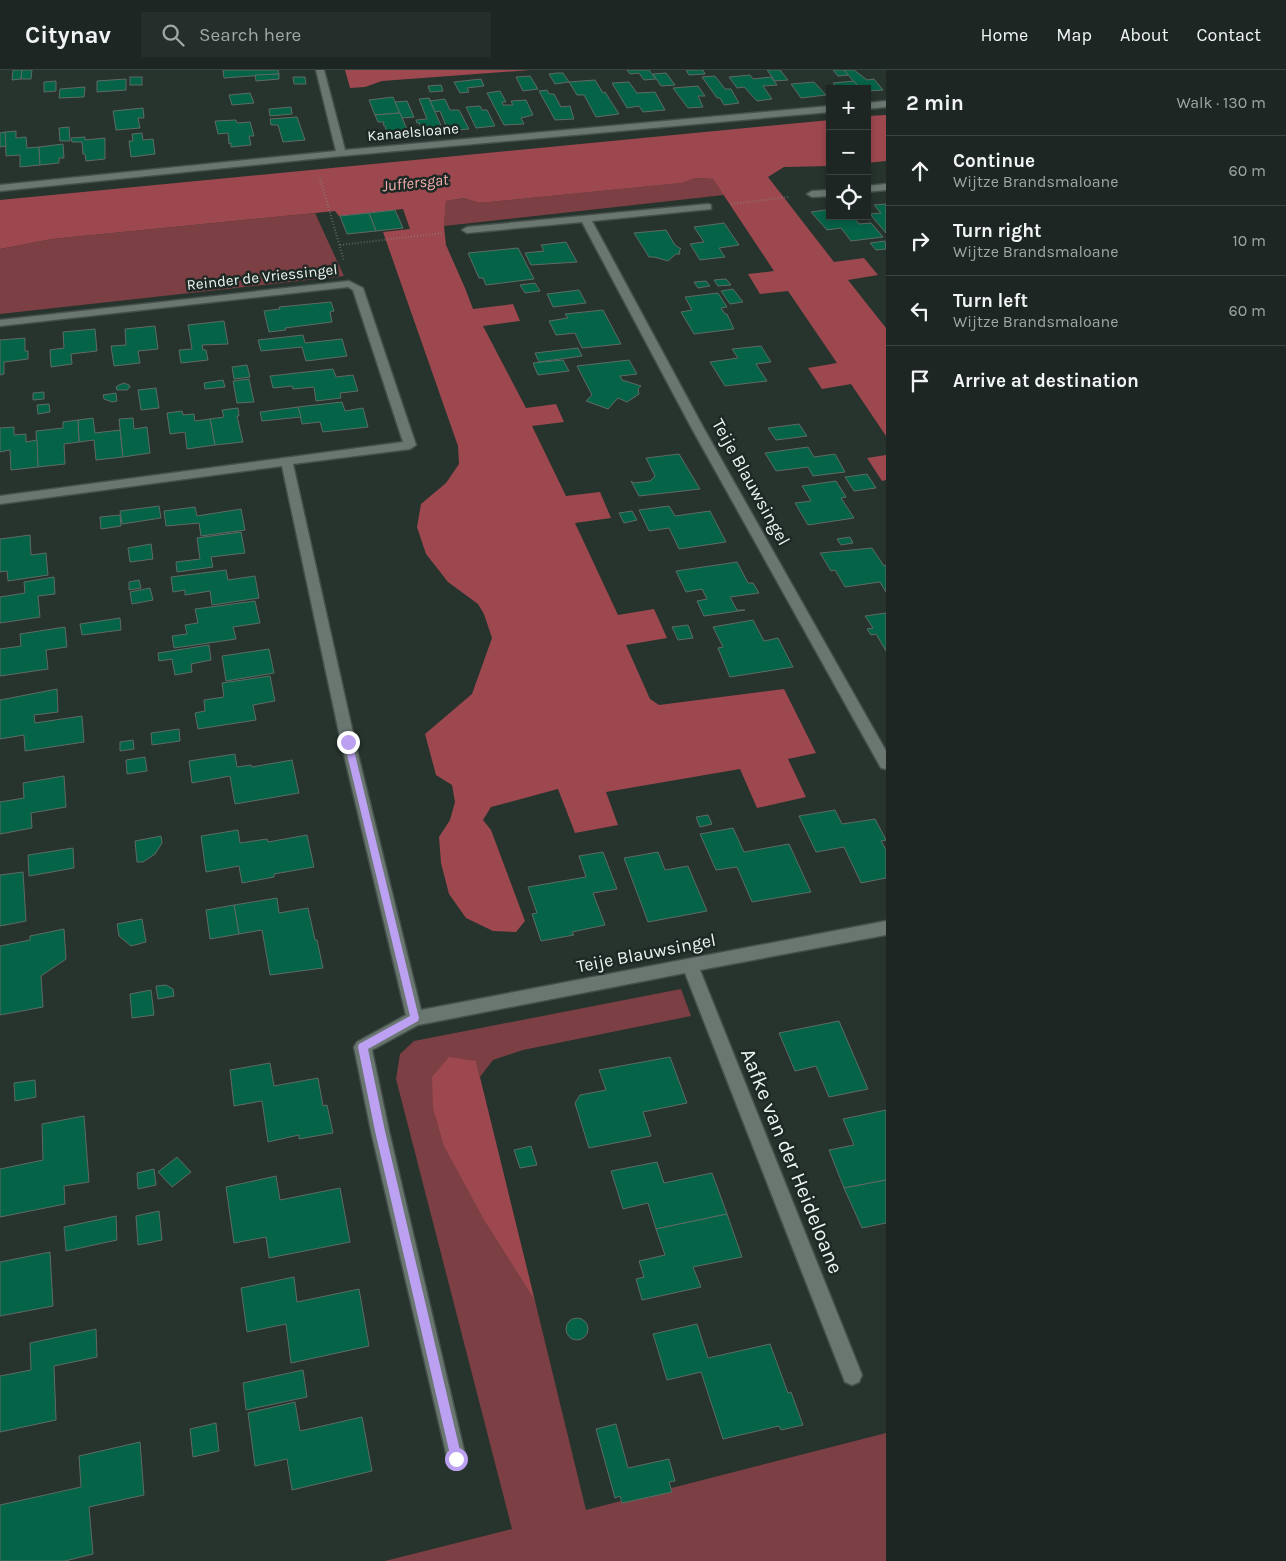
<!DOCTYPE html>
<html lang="en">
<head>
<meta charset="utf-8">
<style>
  :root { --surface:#1d2622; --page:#252e2a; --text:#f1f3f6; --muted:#a0a5a5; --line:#3b4340 }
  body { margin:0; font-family:Karla,sans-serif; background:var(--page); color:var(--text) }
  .controls { position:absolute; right:15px; top:15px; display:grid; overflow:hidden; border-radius:0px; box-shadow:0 2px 8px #0003 }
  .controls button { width:45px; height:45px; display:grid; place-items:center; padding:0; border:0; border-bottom:1px solid var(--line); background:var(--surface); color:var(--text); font:25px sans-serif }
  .stop { position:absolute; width:15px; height:15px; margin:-11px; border:4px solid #bca0f2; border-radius:50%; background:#fff }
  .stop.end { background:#bca0f2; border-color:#fff; box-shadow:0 1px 5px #0008 }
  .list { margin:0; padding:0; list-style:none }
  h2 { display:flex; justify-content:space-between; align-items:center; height:65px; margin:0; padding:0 20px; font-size:21px }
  h2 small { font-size:16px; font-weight:400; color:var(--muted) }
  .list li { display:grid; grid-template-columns:32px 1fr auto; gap:15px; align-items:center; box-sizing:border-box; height:70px; padding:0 20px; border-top:1px solid var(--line) }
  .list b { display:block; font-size:19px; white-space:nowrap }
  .list p { margin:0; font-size:16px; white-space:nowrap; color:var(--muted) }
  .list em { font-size:16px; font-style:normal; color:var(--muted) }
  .icon { flex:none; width:28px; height:28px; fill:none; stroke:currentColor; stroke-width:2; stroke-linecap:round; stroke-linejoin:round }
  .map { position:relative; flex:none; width:886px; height:1491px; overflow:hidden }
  header { display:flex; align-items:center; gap:30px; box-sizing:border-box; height:70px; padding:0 25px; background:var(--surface); border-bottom:1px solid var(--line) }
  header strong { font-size:24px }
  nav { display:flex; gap:28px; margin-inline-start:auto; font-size:18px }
  .search { width:350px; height:45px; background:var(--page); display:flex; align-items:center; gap:12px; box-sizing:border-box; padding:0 18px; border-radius:0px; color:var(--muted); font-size:19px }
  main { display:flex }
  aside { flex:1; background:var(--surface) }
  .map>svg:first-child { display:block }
  .green { fill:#7c3f43 }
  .forest { fill:#9e484f }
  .water { fill:#9d484e }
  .building { fill:#056347; stroke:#5e6b65 }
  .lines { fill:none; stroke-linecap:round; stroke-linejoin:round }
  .minor-casing { stroke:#454f4b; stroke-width:3 }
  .path { stroke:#88928d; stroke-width:2; stroke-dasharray:0.5 2.5; stroke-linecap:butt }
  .minor { fill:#6a7771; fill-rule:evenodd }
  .route { fill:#bca0f2 }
  .labels { text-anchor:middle; stroke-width:5; stroke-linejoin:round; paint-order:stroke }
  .far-street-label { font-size:15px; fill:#eef5f1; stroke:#1d2924 }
  .far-water-label { font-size:16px; font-style:italic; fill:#f7aeaf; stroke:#1d2924 }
  .street-label { font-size:18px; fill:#eef5f1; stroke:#1d2924 }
  .near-street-label { font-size:21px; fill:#eef5f1; stroke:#1d2924 }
</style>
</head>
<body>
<header>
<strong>Citynav</strong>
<div class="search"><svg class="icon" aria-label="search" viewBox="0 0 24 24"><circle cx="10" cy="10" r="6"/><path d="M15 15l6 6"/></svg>Search here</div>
<nav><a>Home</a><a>Map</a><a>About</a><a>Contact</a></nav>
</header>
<main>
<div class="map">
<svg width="886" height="1491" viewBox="0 0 886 1491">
  <rect width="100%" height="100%" fill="#27332d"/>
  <g class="green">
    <path d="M696,108L713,109L724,125L444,156L446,131L464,128L476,132H490L680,113Z"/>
    <path d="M315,143L344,206L0,244V179L52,169Z"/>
    <path d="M681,919L691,946L523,980L493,990L480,1007L476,991L487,1155L535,1231L586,1440L886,1363V1491H385L512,1459L396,1009L400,984L414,971Z"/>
  </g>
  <path class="forest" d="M345,0H531L382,11L365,17L350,18Z"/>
  <g class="water">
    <path d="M886,45V91L867,93V46Z"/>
    <path d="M830,50V96L784,97L768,107L834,192L864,188L878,205L848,210L886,258V366L851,314L822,319L808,298L837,293L788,221L760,224L748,204L774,201L713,109L696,108L681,113L490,132H476L464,128L446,131L444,156L446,175L465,218L473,239L513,234L520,251L483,256L526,338L556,334L564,352L532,356L566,426L600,422L611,448L575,453L618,545L654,539L667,568L626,575L650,629L659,635L784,619L816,683L788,689L806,727L757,738L740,699L606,722L618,755L575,763L558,719L491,737L483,750L491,760L525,851L516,862L493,861L466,848L449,824L441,793L439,767L450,750L455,732L452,715L436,705L425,664L472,624L492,568L484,544L478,534L448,512L426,484L417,457L421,434L446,413L459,394L458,376L383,162L410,159L403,139L339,146L335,141L315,143L52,169L0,179V130Z"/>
    <path d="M886,385V410L882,411L867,388Z"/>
    <path d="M449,987L476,991L535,1231L487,1155L444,1076L433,1038L432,1007Z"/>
  </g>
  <g class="building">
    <path d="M13,0H22L21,9L12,10Z"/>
    <path d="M22,0H32L31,9H21Z"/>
    <path d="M223,0H278L279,4L224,8Z"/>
    <path d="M627,0H649L656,9L644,10L639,3L630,4Z"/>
    <path d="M686,0H703L705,4L689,5Z"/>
    <path d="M767,0H780L788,10L775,11Z"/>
    <path d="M833,0H844L849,5L838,6Z"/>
    <path d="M844,0H854L867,10L874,9L883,20L867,21V19H860Z"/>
    <path d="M557,3H563L569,12L555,14L549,4Z"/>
    <path d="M666,3L675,15L661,16L653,4Z"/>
    <path d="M279,4V9L256,11L255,5Z"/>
    <path d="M750,5L753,9L771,7L777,15L763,16L772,29L757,31L744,17L737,18L729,7Z"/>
    <path d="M530,6L538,19L523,21L516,7Z"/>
    <path d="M715,6L725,19H731L739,33L724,35L720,28H717L702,7Z"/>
    <rect x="130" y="7" width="12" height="8"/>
    <path d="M293,7H305L306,14H294Z"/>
    <path d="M126,9V20L97,22V11Z"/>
    <path d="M481,9L484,16L467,18L469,22L460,23L454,12Z"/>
    <path d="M595,10L603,23L605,22L619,44L596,47L584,25H577L569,12Z"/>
    <path d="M56,11V21L44,22V12Z"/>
    <path d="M854,11L860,19H838L833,13Z"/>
    <path d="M629,12L637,23L655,22L665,40L643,42L639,36L627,38L612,13Z"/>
    <path d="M814,12L826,25L801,28L791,14Z"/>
    <path d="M441,15L443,21L430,22L428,16Z"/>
    <path d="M698,16L705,26H698L703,37L688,38L673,18Z"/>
    <path d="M85,17L84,27L59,28L60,19Z"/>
    <path d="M547,20L549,24H554L561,37L570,36L574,49L555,50L539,21Z"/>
    <path d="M500,21L506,32H502L503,35H513L511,31L526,30L533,45L521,48L524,54L504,55L487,23Z"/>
    <path d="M250,23L254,33L232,35L229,25Z"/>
    <path d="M393,27L400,43L375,45L369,30Z"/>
    <path d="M429,28L435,42L443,60L423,62L419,53H417L416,50L427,49L419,29Z"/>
    <path d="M429,28L430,31L445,29L450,40H459L469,59L448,61L440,41L435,42Z"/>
    <path d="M407,31L414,47L402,48L395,32Z"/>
    <path d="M480,36L482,40H487L495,56L476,58L466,37Z"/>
    <path d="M291,37L292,44L270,46L269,39Z"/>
    <path d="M143,38L144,48H138L140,58L116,60L113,41Z"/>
    <path d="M400,43L409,64L388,66L385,56L383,55L384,52H378L375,45Z"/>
    <path d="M297,47L305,70L283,72L278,55H271L270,49Z"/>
    <path d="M236,50L237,53L250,52L254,66H249L251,75L231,77V73L229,74L228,63L218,64L215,51Z"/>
    <path d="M69,57L70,71H60L59,58Z"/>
    <path d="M16,61V68L26,67L27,78L39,77L40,95L20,97V85L6,86L5,62Z"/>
    <path d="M5,62L6,76L0,77V63Z"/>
    <path d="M142,63L143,70L153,69L155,84L131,87L129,71H133L132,64Z"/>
    <path d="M85,67V70L105,68V89L86,91L85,84H83L82,72H72L71,68Z"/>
    <path d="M63,74L64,88H59V93L40,95L39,77Z"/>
    <path d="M886,134V163L870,144L881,143L874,135Z"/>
    <path d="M395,140L403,158L376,161L369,143Z"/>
    <path d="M825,140L830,141V146H852L859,154L871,153L883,167L851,171L841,158L827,160L811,142Z"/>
    <path d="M369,143L376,161L347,164L340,146Z"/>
    <path d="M724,153L739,175L719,178L725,187L700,190L690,174L704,172L694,157Z"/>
    <path d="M666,160L675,175L681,179L679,181L680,184H676L668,191L654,187H649L634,163Z"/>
    <path d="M885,171L886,179L876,180L870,173Z"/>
    <path d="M566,172L577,192L531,195L525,183L544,181L541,175Z"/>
    <path d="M518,178L534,209L486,215L483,208H479L468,183Z"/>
    <path d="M726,209L731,215L718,216L714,210Z"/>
    <path d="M706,211L710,216L698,218L694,212Z"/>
    <path d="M535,213L540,221L525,223L520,215Z"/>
    <path d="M733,219L743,232L730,234L721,221Z"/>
    <path d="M579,220L586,233L553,237L547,224Z"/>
    <path d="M718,223L727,237L721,238L725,244H727L734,259L694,264L681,242L692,240L685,227Z"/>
    <path d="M331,232L334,241L330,242L332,252L285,258L286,260L269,262L264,241L280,239L279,237Z"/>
    <path d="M603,240L621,274L582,278L575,263L556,265L549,251L568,248L565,244Z"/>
    <path d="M224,251L228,274L202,275L203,280H206L208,290L181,293L179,280L192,279L188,255Z"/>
    <path d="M155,256L158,279L138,281L140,293L114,296L111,276L126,275L125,259Z"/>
    <path d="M95,259L97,281L71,284L72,294L51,297L50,280L64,278L63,262Z"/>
    <path d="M303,265L305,273L342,269L347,286L306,291L302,277L261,281L258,270Z"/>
    <path d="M25,268V281H28V289L4,292V304L0,305V270Z"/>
    <path d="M761,276L771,292L756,294L767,311L725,316L710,292L738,288L732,279Z"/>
    <path d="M578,278L582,286L539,292L535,283Z"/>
    <path d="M563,290L569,301L538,305L533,293Z"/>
    <path d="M629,290L637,304L620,306L622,310L641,316L638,319L639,324L627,332L618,328L608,339L586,331L592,325L577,296Z"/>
    <path d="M247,295L250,307L234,309L232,297Z"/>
    <path d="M333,299L336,307L353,305L358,321L340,323L341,328L316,331L314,317L293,319L292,316L273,318L270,306Z"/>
    <path d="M249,309L254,332L237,333L233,311Z"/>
    <path d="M223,310L225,317L205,319L204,313Z"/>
    <path d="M124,313L129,315L130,317L127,320H117L116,317L119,315Z"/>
    <path d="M156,318L159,338L141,340L138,320Z"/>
    <path d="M44,322V329L33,330V323Z"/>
    <path d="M116,323L117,331L112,332L104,329L103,325Z"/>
    <path d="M342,332L345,341L363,338L368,357L323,362L320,352L302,354L298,337Z"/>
    <path d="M49,334L50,342L38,344L37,335Z"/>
    <path d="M298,337L301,347L262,351L260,342Z"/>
    <path d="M238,338L239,346H237L243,372L215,375L210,349L224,347L222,340Z"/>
    <path d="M182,341L183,345L194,344L195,351L210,349L215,375L187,379L185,362L170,364L167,343Z"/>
    <path d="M93,348L95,363L120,360L123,387L96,390L94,370L79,372L78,350Z"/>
    <path d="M133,348L134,359L147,357L150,383L123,387L119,349Z"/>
    <path d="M78,350L79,372L64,374L65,394L38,397L36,361L63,358V352Z"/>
    <path d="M799,354L807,366L776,370L768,358Z"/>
    <path d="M14,357V365L26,364V372L37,370L38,397L11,400L10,380L0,382V358Z"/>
    <path d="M808,377L814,387L835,384L845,402L813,406L808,397L776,401L765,383Z"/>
    <path d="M679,384L700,419L639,426L631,411L634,413L650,411L655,406L646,388Z"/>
    <path d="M867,404L876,418L854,421L845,407Z"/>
    <path d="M836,411L846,427L841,428L854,448L808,455L795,433L811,431L802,416Z"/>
    <path d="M159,436L161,448L122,454L120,441Z"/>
    <path d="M669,436L675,446L710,441L726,472L679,479L669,458L649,461L639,440Z"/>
    <path d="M195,437L197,446L241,439L245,460L201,466L199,453L166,456L164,441Z"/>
    <path d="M632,441L637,450L624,453L619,443Z"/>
    <path d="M120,445L121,456L101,459L100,447Z"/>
    <path d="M241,462L245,483L211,487L213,497L177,502L176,492L200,489L197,468Z"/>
    <path d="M30,465L31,485L46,483L48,505L8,511L7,501L0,502V469Z"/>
    <path d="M850,467L853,473L841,475L837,469Z"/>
    <path d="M151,474L153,489L130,492L128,478Z"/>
    <path d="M872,478L884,496L886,495V522L880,512L845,517L835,500L831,501L820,483Z"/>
    <path d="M737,492L748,513H753L759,523L730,527L737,540H745L704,546L697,531L707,529L702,519L686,522L676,501Z"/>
    <path d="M226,500L228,510L255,506L259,528L212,535L210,521L185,525V520L173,522L171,507Z"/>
    <path d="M54,507L55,524L38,526L40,547L0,553V527L25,523L24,512Z"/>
    <path d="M139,510L141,518L129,520V512Z"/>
    <path d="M150,518L153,530L132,534L130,522Z"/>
    <path d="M255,531L260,553L233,557L236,569L174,578L172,566L187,564L185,555L198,553L195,539Z"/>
    <path d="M886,543V581L876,564L871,565L867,559L873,558L865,546Z"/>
    <path d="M120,548L121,560L82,565L80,554Z"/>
    <path d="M753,550L764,571L778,568L793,597L730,607L718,578L723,577L713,557Z"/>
    <path d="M688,555L693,568L678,570L672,557Z"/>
    <path d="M65,557L67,577L46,580L48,599L0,606V579L21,576L20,564Z"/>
    <path d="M209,575L211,590L191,594L192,602L175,605L172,589L159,591L158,583Z"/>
    <path d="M269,579L274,603L226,611L222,586Z"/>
    <path d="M270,606L275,631L253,635L256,650L198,659L195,643L205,641L204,630L224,627L222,613Z"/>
    <path d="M57,619L58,642L34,645L35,653L82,646L84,672L25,681L24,665L0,669V630Z"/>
    <path d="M179,659L180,671L152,675L151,663Z"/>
    <path d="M133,670L134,679L120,681V672Z"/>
    <path d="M235,684L237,697L251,695L252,697L292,690L299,723L235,734L230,706L192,713L189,691Z"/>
    <path d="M145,687L147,701L127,704L126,690Z"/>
    <path d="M64,706L66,737L31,743L32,758L0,764V732L24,728L23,713Z"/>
    <path d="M835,740L842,754L875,749L886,770L881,771L886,780V808L861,813L844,777L816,782L799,746Z"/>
    <path d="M708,745L712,754L700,757L696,747Z"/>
    <path d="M733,758L744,782L789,774L811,822L752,832L737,797L716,800L700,764Z"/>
    <path d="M238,760L240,773L267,769L268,772L307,765L314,797L274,804V807L242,813L239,796L206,802L201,766Z"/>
    <path d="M161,766L162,773L155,784L143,792H137L135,771Z"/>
    <path d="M73,778L74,798L29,806L28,785Z"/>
    <path d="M603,782L617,819L593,823L605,855L572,862L574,865L541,871L532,844L537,843L528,817L586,807L579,786Z"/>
    <path d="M658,782L665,800L688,796L707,841L648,852L624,788Z"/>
    <path d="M23,802L26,851L0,856V805Z"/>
    <path d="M277,828L279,843L308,838L315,870H317L323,898L270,905L262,860L239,864L234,835Z"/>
    <path d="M234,835L239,864L210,869L206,840Z"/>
    <path d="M142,849L146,872L131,876L119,866L117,854Z"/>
    <path d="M64,859L66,889L41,906L43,937L0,945V876L30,870V866Z"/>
    <path d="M166,915L173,919L174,926L158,929L156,916Z"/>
    <path d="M151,920L154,945L132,948L130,924Z"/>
    <path d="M839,951L868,1019L829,1027L816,996L795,1001L779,963Z"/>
    <path d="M670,987L687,1033L643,1042L651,1066L589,1078L575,1033L580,1025L606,1020L599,1000Z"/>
    <path d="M270,993L274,1016L318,1008L323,1036L327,1035L333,1063L299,1069V1065L268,1072L262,1031L234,1036L230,1000Z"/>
    <path d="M35,1010L36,1027L15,1031L14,1013Z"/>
    <path d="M886,1040V1110L844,1118L829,1080L854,1075L843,1049Z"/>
    <path d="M84,1046L89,1112L64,1116L65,1134L0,1147V1099L43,1090L42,1054Z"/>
    <path d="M531,1076L537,1095L520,1098L514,1080Z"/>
    <path d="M177,1087L191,1102L172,1117L158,1102Z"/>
    <path d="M657,1092L664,1113L712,1103L727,1144L656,1159L648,1133L623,1139L611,1101Z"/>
    <path d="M154,1099L156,1115L138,1119L137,1103Z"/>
    <path d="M276,1106L280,1130L340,1118L350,1172L269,1188L266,1167L234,1173L226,1117Z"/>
    <path d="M886,1110V1153L862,1158L844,1118Z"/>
    <path d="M159,1141L162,1170L138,1175L136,1146Z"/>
    <path d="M727,1144L742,1187L693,1197L701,1217L642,1230L636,1209L644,1207L639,1191L665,1185L656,1159Z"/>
    <path d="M116,1146L117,1170L66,1181L64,1157Z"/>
    <path d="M50,1182L53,1236L0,1246V1192Z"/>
    <path d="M294,1207L297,1232L359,1219L369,1276L291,1293L286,1254L247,1262L241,1218Z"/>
    <circle cx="577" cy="1259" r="11"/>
    <path d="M697,1254L708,1288L770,1274L788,1323L791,1322L803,1355L781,1360L779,1356L723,1369L701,1302L667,1310L653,1264Z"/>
    <path d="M96,1259L97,1287L54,1296L56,1350L0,1362V1306L31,1300L30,1273Z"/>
    <path d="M303,1300L307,1327L246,1340L243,1313Z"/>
    <path d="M295,1332L300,1361L362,1347L372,1401L292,1420L287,1389L255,1396L248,1343Z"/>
    <path d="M216,1353L219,1381L193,1387L190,1359Z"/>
    <path d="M616,1354L628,1398L669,1389L675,1411L669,1412L672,1422L622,1433L620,1426L615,1428L596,1359Z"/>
    <path d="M140,1372L144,1425L89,1437L93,1484L65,1491H0V1435L81,1417L79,1386Z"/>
  </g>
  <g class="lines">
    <g class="minor-casing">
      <g id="minor">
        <path d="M316,0H324L345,80L830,36V42L341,86L0,121V115L336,81Z"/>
        <path d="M886,31V37L867,39V33Z"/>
        <path d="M886,114V120L867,122V116Z"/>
        <path d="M830,120V126L812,127L807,124L812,121Z"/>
        <path d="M708,134L711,135V139L592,151L703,357L886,681V699L881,698L691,357L582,152L467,163L462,160L467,157Z"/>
        <path d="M349,211L363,218L416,375L410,379L293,394L355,672L421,940L886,851V865L700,900L862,1305L859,1312L852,1315L845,1312L685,903L418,955L372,980L389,1061L466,1389L463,1396L456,1399L449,1396L371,1061L354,977L357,972L406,945L341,672L282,396L0,434V426L403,372L353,220L348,217L0,256V250Z"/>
      </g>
    </g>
    <g class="path">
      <path d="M320,108L344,191"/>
      <path d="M731,134L789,127"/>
      <path d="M340,175L443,163"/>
    </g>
    <use href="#minor" class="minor"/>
  </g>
  <path class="route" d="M348,669L352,672L419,948L418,951L368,979L385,1061L462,1389L460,1393L456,1395L453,1393L451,1389L375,1061L358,977L359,974L410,946L344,672Z"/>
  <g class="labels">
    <g class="far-street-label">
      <text transform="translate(413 62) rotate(-5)" y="5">Kanaelsloane</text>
      <text transform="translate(262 207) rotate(-6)" y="5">Reinder de Vriessingel</text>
    </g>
    <g class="far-water-label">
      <text transform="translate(415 112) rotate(-6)" y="6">Juffersgat</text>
    </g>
    <g class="street-label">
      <text transform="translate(751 412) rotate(61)" y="6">Teije Blauwsingel</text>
      <text transform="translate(646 883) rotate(-11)" y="6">Teije Blauwsingel</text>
    </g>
    <g class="near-street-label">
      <text transform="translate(792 1091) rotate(68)" y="7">Aafke van der Heideloane</text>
    </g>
  </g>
</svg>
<div class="controls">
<button>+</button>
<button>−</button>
<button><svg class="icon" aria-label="locate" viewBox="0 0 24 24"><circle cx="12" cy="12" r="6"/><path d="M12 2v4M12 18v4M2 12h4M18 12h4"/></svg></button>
</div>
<div class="stop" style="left:456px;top:1389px"></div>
<div class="stop end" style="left:348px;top:672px"></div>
</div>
<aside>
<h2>2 min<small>Walk · 130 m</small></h2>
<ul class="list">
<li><svg class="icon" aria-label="ahead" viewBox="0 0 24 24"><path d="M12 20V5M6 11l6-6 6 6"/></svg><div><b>Continue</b><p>Wijtze Brandsmaloane</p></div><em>60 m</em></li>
<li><svg class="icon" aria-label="right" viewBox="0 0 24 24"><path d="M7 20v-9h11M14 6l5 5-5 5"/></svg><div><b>Turn right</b><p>Wijtze Brandsmaloane</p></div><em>10 m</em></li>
<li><svg class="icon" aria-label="left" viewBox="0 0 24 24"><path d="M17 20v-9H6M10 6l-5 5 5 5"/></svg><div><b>Turn left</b><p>Wijtze Brandsmaloane</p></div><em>60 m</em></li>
<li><svg class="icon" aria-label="arrive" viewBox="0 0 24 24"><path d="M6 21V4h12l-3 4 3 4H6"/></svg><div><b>Arrive at destination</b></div></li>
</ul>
</aside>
</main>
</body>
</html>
